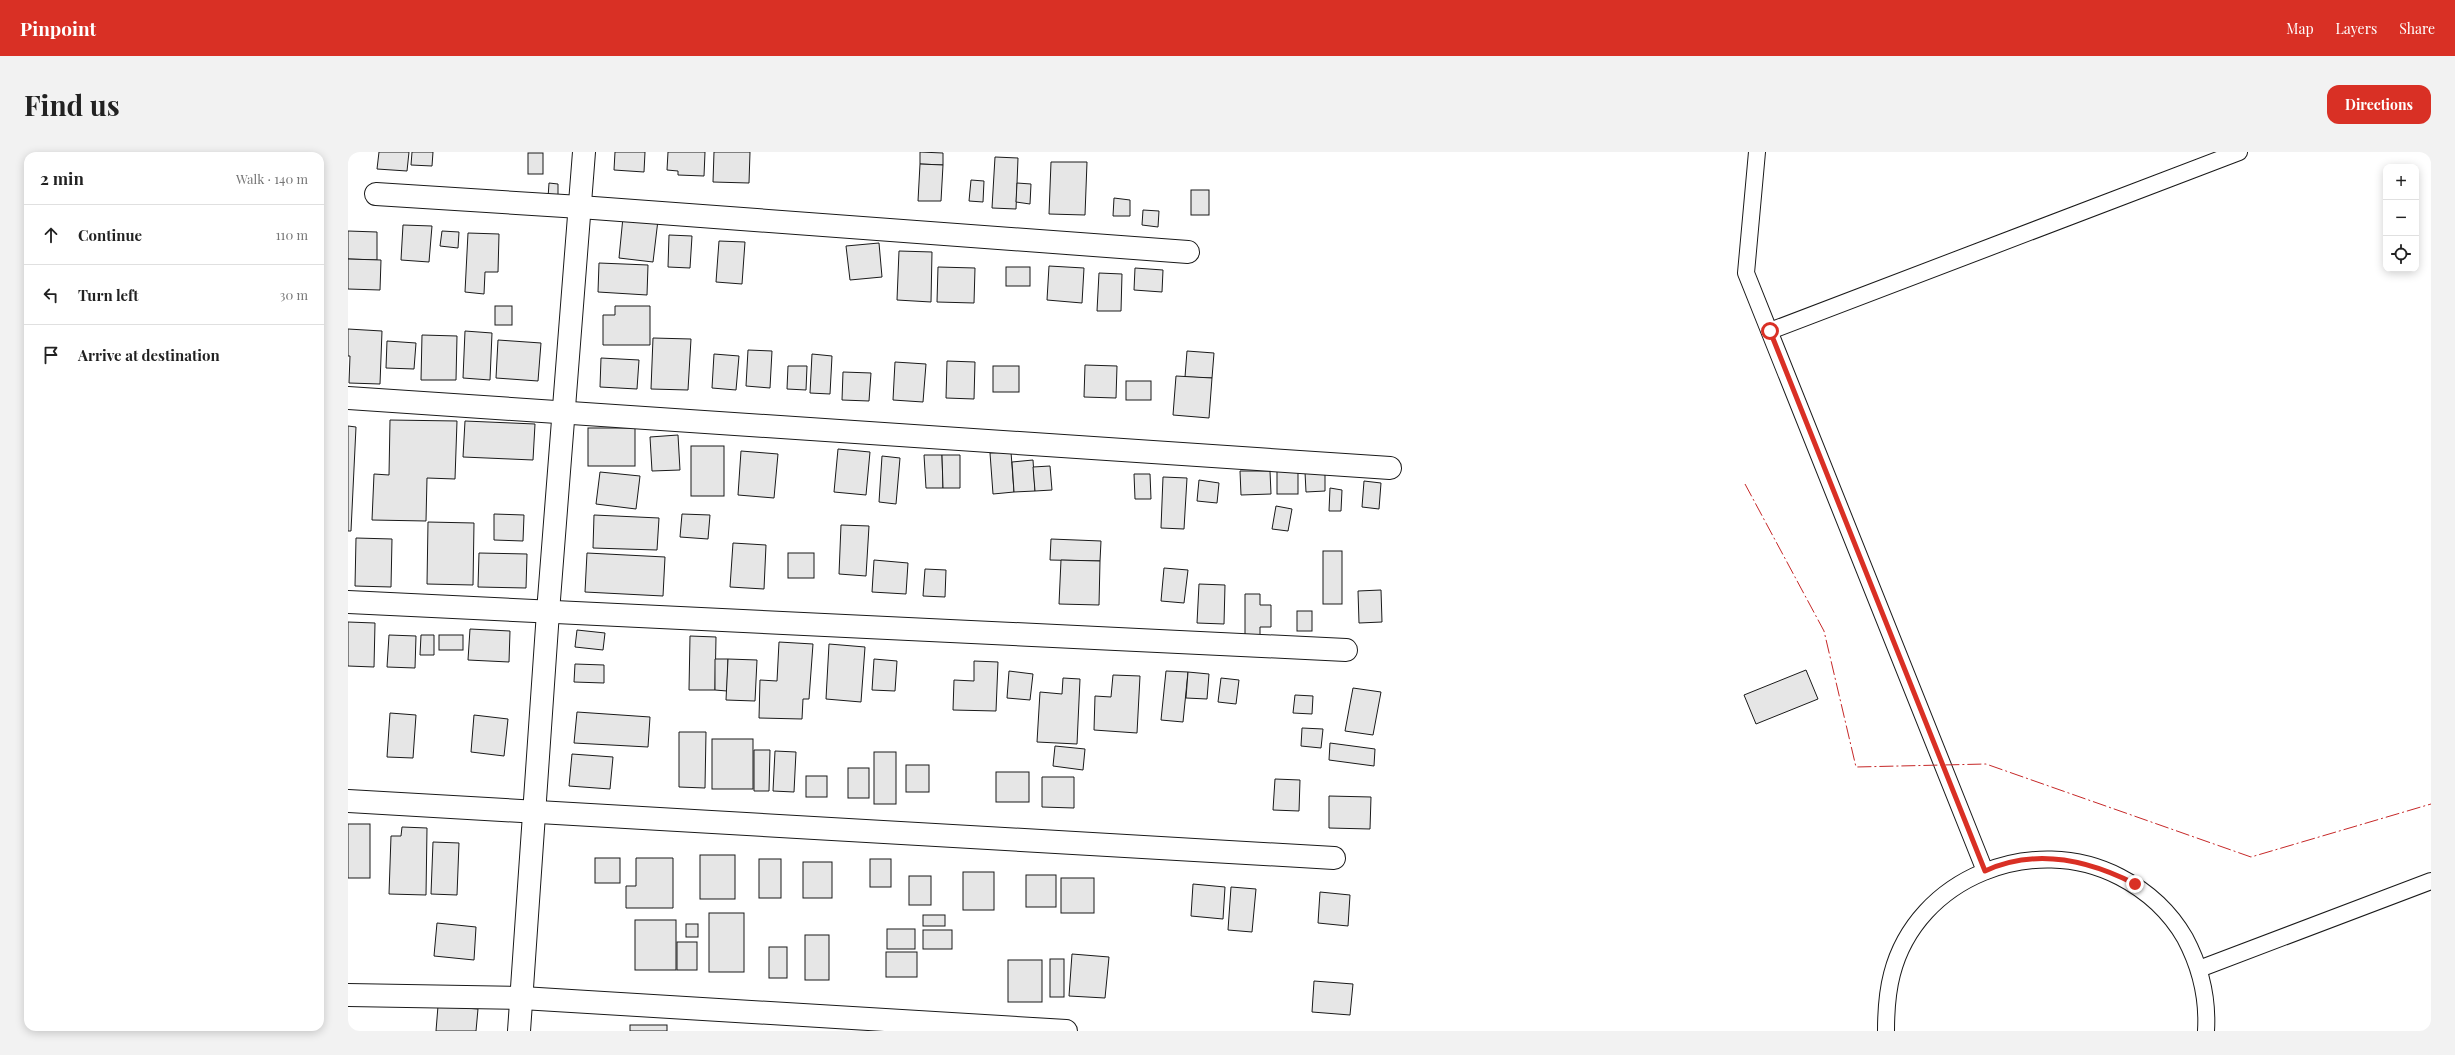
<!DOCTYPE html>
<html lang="en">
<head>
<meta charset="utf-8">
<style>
  :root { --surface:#fff; --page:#f2f2f2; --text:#222; --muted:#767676; --line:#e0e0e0; --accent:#d93025 }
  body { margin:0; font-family:"Playfair Display",serif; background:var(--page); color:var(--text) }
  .controls { position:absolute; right:12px; top:12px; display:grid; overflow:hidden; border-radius:8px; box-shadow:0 2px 10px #0003 }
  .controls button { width:36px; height:36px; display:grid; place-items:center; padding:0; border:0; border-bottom:1px solid var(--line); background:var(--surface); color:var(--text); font:20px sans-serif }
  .stop { position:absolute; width:12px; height:12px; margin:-9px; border:3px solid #d93025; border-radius:50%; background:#fff }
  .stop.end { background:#d93025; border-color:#fff; box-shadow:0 1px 4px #0008 }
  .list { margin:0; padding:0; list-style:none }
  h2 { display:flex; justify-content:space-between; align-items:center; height:52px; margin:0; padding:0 16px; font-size:17px }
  h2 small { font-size:13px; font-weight:400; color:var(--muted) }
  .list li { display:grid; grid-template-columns:26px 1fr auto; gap:12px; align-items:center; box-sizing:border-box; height:60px; padding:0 16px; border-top:1px solid var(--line) }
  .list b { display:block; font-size:15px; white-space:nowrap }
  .list em { font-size:13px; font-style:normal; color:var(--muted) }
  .icon { flex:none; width:22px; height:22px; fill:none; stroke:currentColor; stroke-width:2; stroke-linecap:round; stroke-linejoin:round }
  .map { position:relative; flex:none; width:2083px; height:879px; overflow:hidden; border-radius:12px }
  header { display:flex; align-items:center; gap:24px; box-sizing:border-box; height:56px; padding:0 20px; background:var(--accent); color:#fff }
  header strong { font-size:19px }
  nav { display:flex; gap:22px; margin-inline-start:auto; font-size:14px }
  .intro { display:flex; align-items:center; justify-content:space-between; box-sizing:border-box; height:96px; padding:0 24px }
  h1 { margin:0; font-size:28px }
  .button { padding:10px 18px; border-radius:12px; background:var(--accent); color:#fff; font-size:14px; font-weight:700 }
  main { display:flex; gap:24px; padding:0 24px }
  aside { flex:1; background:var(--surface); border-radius:12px; box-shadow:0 2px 10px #0003 }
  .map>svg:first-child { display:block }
  .building { fill:#e6e6e6; stroke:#1a1a1a }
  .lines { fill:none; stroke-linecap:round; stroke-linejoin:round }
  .lane-casing { stroke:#1a1a1a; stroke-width:18 }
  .street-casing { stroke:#1a1a1a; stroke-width:24 }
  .lane { stroke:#fff; stroke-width:16 }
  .street { stroke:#fff; stroke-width:22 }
  .power { stroke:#c62828; stroke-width:1; stroke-dasharray:14 3 2 3; stroke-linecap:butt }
  .route { stroke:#d93025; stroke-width:5 }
</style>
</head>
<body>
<header>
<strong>Pinpoint</strong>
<nav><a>Map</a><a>Layers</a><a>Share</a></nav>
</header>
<div class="intro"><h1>Find us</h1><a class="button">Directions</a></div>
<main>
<aside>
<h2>2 min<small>Walk · 140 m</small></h2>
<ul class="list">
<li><svg class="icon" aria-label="ahead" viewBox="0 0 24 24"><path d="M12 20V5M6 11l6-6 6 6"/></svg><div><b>Continue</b></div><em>110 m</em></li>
<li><svg class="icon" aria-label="left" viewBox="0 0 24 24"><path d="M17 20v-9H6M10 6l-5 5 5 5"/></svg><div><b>Turn left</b></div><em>30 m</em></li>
<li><svg class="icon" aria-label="arrive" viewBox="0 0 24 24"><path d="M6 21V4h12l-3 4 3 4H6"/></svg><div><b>Arrive at destination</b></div></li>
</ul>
</aside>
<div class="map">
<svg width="2083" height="879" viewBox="0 0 2083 879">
  <rect width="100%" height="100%" fill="#fff"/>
  <g class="building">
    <path d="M31,0H61L59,19L29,17Z"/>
    <path d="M64,0H85L84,14L63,13Z"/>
    <path d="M267,0H297L296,20L266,18Z"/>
    <path d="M320,0H357L356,24L330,23V19L319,18Z"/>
    <path d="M366,0H402L401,31L365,30Z"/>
    <path d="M572,0L595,1V13L572,12Z"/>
    <rect x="180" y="1" width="15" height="21"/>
    <path d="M647,5L670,6L668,57L644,56Z"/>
    <path d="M703,10H739L737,63L701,62Z"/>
    <path d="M572,12L595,13L593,49H570Z"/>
    <path d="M623,28L636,29L635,50L621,49Z"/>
    <path d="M201,31L210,32V46H200Z"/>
    <path d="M669,31L683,32L682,52L668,50Z"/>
    <rect x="843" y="38" width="18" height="25"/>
    <path d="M766,46L782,48V64H765Z"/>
    <path d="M795,58L811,59L810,75L794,73Z"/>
    <path d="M275,65L310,68L305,110L271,106Z"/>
    <path d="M55,73L84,74L81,110L53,108Z"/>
    <path d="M0,79L29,80V108L0,107Z"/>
    <path d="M94,79L111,80L110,96L92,94Z"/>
    <path d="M120,81L151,82L150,120H137L136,142L117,140Z"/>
    <path d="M321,83L344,84L342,116L320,115Z"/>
    <path d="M371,89L397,90L394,132L368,130Z"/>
    <path d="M531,91L534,125L502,128L498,94Z"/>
    <path d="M551,99L584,100L583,150L549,148Z"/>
    <path d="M0,107L33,108L32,138L0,137Z"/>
    <path d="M251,111L300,113L299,143L250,140Z"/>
    <path d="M701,114L736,116L734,151L699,148Z"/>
    <path d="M590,115L627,116L626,151L589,150Z"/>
    <rect x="658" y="115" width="24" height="19"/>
    <path d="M787,116L815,118L814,140L786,138Z"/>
    <path d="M751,121L774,122L773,159H749Z"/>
    <rect x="147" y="154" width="17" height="19"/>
    <path d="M267,154H302V193H255V163H267Z"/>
    <path d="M0,177L34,179L32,232L1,231L2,204H0Z"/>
    <path d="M117,179L144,181L142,228L115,226Z"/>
    <path d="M74,183L109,184L108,228H73Z"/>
    <path d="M305,186L343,187L340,238L303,237Z"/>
    <path d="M150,188L193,191L190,229L148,226Z"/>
    <path d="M39,189L68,191L66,217L38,216Z"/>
    <path d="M400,198L424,199L422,236L398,234Z"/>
    <path d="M839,199L866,201L864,226L837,225Z"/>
    <path d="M366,202L391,204L388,238L364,236Z"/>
    <path d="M464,202L484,204L482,242L462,241Z"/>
    <path d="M253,206L291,208L289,237L252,235Z"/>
    <path d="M599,209L627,210L626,247L598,246Z"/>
    <path d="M547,210L578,212L575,250L545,248Z"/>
    <path d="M737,213L769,214L768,246L736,245Z"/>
    <path d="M440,214H459L458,238L439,237Z"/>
    <rect x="645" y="214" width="26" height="26"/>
    <path d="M495,220L523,221L521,249L494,248Z"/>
    <path d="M828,224L864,226L861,266L825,263Z"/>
    <rect x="778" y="229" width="25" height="19"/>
    <path d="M42,268L109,269L107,327L79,326L78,369L24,368L26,322L41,323Z"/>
    <path d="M117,269L187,272L185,308L115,305Z"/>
    <path d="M0,274L8,275L3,379H0Z"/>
    <rect x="240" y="276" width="47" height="38"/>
    <path d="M330,283L332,318L304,319L302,285Z"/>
    <rect x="343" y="294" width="33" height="50"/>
    <path d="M490,297L522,300L518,343L486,340Z"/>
    <path d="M393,299L430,302L426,346L390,343Z"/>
    <path d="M663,300L666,340L645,342L642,301Z"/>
    <path d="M576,303H594L595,336H578Z"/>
    <path d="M594,303H612V336H595Z"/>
    <path d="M534,304L552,306L548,352L531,350Z"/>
    <path d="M685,308L687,339L666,340L664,310Z"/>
    <path d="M702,314L704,338L687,339L685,315Z"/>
    <rect x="929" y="317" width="21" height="25"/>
    <path d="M892,319H922L923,342L893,343Z"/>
    <path d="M252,320L292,324L288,357L248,352Z"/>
    <path d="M957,320H977V339L958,340Z"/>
    <path d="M786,322H802L803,347H787Z"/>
    <path d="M815,325L839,326L836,377L813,376Z"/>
    <path d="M851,328L871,331L869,351L849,349Z"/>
    <path d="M1016,329L1033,331L1031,357L1014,355Z"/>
    <path d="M982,336L994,338L993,359H981Z"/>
    <path d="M928,354L944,357L940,379L924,377Z"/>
    <path d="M146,362L176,363L175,389L146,388Z"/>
    <path d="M334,362L362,363L360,387L332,385Z"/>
    <path d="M246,363L311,366L309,398L245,396Z"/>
    <path d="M80,370L126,371L125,433L79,432Z"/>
    <path d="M493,373L521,374L518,424L491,422Z"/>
    <path d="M8,386L44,387L43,435L7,434Z"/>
    <path d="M703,387L753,389L752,409L702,408Z"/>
    <path d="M385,391L418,393L416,437L382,435Z"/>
    <rect x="975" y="399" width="19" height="53"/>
    <path d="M131,401L179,402L178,436L130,435Z"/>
    <path d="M239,401L317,405L315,444L237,440Z"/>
    <rect x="440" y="401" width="26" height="25"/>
    <path d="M526,408L560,411L558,442L524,440Z"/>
    <path d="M713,408L752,409L751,453L711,452Z"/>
    <path d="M816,416L840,418L836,451L813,449Z"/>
    <path d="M577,417L598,418L597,445L575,444Z"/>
    <path d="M851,432L877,433L876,472L849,471Z"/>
    <path d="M1033,438L1034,470L1011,471L1010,439Z"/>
    <path d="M897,442H912V453H923V475H912V484H897Z"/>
    <rect x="949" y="459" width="15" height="20"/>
    <path d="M0,470L27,471L26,515L0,514Z"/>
    <path d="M122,477L162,479L161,510L120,508Z"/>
    <path d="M229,478L257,481L255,498L227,495Z"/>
    <path d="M41,483L68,484L67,516L39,515Z"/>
    <path d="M73,483H86V503H72Z"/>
    <rect x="91" y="483" width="24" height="15"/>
    <path d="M342,484L368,485L367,538H341Z"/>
    <path d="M431,490L465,492L461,547H455L454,567L411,566L412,528L429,529Z"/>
    <path d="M481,492L517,495L513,550L478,547Z"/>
    <path d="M367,507H380L379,539L367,538Z"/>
    <path d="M380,507L409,508L407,549L378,548Z"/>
    <path d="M526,507L549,509L547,539L524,538Z"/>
    <path d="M626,509L650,510L648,559L605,558L606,528L626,529Z"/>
    <path d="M227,512L256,513V531L226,530Z"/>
    <path d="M1458,518L1470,547L1408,572L1396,543Z"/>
    <path d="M661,519L685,522L682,548L659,546Z"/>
    <path d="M818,519L840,520L835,570L813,568Z"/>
    <path d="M840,520L861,522L859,547L838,546Z"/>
    <path d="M765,523L792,524L789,581L746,578L747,544L763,545Z"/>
    <path d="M715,526L732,527L729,592L689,590L692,540L714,542Z"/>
    <path d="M873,526L891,528L888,552L870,550Z"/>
    <path d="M1005,536L1033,540L1025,583L997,579Z"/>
    <path d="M947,543L965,544L964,562L945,561Z"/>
    <path d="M229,560L302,565L300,595L226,591Z"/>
    <path d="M42,561L68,563L65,606L39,605Z"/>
    <path d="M126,563L160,567L156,604L123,600Z"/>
    <path d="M954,576L975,577L973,596L953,594Z"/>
    <path d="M331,580H358L357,636L331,635Z"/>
    <rect x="364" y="587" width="41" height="50"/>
    <path d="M982,591L1027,597L1026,614L981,608Z"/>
    <path d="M707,594L737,597L735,618L705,614Z"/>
    <path d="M406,598H422L421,639H406Z"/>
    <path d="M427,599L448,600L446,640L425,639Z"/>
    <rect x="526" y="600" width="22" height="52"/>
    <path d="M224,602L265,605L262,637L221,634Z"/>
    <rect x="558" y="613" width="23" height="27"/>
    <rect x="500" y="616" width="21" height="30"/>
    <rect x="648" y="620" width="33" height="30"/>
    <rect x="458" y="624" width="21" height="21"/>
    <path d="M694,625H726V656L694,655Z"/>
    <path d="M927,627L952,628L951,659L925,658Z"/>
    <path d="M981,644L1023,645L1022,677L981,676Z"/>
    <rect x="0" y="672" width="22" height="54"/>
    <path d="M54,675L79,676L78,743L41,742L43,684H53Z"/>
    <path d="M85,690L111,691L109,743L83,742Z"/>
    <rect x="352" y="703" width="35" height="44"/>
    <rect x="247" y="706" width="25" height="25"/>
    <path d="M288,706H325V756H278V734H288Z"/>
    <rect x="411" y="707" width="22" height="39"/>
    <rect x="522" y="707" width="21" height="28"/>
    <rect x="455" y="710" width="29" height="36"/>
    <rect x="615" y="720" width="31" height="38"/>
    <rect x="678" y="723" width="30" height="32"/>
    <rect x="561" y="724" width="22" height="29"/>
    <rect x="713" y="726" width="33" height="35"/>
    <path d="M845,732L877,735L875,767L843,764Z"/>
    <path d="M883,735L908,737L904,780L880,778Z"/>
    <path d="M972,740L1002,743L1000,774L970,771Z"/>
    <rect x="361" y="761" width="35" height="59"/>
    <rect x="575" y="763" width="22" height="11"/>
    <rect x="287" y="768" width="41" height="50"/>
    <path d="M89,771L128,775L126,808L86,804Z"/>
    <rect x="338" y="772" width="12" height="13"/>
    <rect x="539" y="777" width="28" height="20"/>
    <rect x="575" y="778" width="29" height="19"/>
    <rect x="457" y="783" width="24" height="45"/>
    <rect x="329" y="790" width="20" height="28"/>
    <rect x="421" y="795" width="18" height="31"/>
    <rect x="538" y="800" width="31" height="25"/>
    <path d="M724,802L761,805L757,846L721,844Z"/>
    <rect x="702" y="807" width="14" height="38"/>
    <rect x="660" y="808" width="34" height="42"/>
    <path d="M966,829L1005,832L1002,863L964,860Z"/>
    <path d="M90,854L130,857L128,879H88Z"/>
    <rect x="282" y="873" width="37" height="6"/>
  </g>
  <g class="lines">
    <g class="lane-casing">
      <g id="lane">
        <path d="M1409,0L1398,121L1637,719"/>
        <path d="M1422,179L1891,0"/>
        <path d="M1851,817L2083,729"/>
        <path d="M1538,879C1538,860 1539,841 1544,822C1569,725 1686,680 1772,725C1799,739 1822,760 1837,786C1853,816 1860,846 1858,879"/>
      </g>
    </g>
    <g class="street-casing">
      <g id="street">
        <path d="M28,42L232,55L840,100"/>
        <path d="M0,246L1042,316"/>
        <path d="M0,450L998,498"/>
        <path d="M0,649L986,706"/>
        <path d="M0,843L174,846L718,879"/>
        <path d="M171,879L200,460L236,0"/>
      </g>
    </g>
    <use href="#lane" class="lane"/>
    <use href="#street" class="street"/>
    <path class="power" d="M1397,332L1476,479L1508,615L1638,612L1903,705L2083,652"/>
  </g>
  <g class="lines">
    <path class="route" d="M1422,179L1637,719C1687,696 1740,708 1787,732"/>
  </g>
</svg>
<div class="controls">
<button>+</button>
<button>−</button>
<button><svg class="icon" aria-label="locate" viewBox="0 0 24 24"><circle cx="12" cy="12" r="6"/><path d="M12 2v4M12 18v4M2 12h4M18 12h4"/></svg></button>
</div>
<div class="stop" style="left:1422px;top:179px"></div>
<div class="stop end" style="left:1787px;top:732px"></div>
</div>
</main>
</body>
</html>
